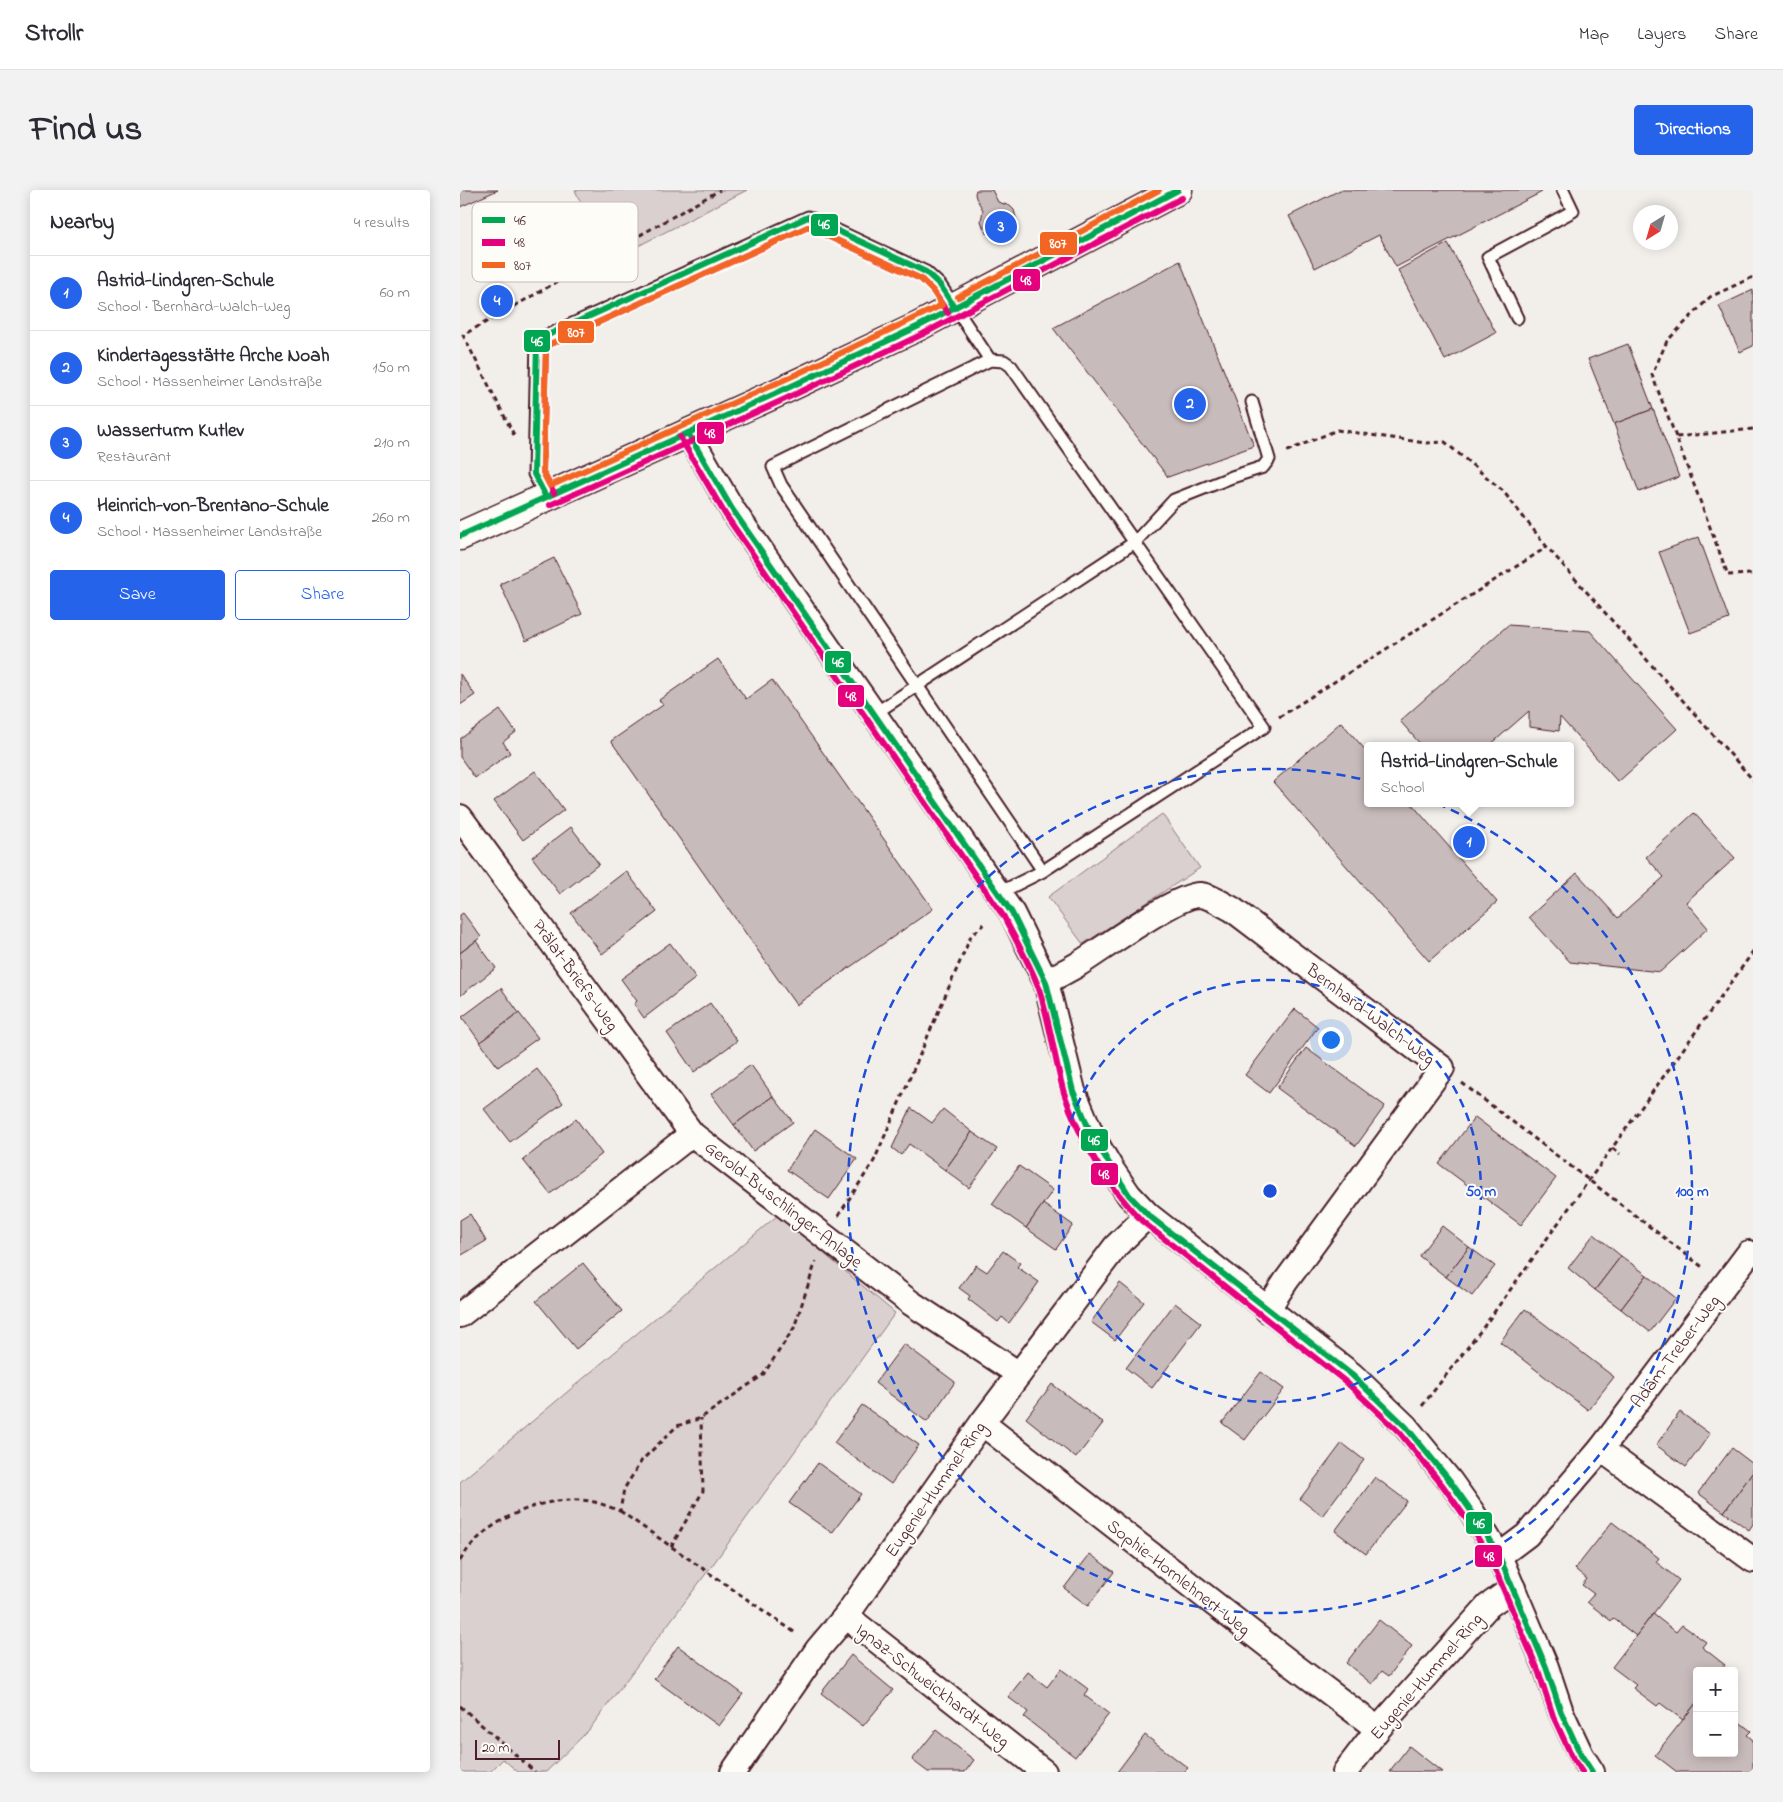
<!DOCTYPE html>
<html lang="en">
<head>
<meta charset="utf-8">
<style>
  :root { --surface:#fff; --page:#f2f2f3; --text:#2b2b33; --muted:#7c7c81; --line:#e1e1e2; --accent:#2563eb }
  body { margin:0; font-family:"Indie Flower",sans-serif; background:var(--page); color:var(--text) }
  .controls { position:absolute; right:15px; bottom:15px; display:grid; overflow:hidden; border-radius:5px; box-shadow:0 2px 12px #0003 }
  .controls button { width:45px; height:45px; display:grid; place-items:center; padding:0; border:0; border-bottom:1px solid var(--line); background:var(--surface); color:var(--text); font:25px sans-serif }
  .compass { position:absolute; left:1173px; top:15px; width:45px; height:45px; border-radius:50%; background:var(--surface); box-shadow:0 2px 12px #0003; rotate:217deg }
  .scale { position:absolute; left:15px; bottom:12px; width:85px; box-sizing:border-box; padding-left:5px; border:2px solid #4a1f2b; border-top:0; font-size:14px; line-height:18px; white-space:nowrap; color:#4a1f2b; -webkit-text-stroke:4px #fdfcf7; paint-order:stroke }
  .you { position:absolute; left:870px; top:849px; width:18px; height:18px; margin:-12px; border:4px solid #fff; border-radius:50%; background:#1a73e8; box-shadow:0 0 0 8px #1a73e833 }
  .badge { display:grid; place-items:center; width:32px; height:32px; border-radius:50%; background:var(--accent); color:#fff; font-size:16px; font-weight:700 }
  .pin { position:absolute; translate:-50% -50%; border:2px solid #fff; box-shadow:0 1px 5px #0006 }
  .popup { position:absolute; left:904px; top:552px; width:210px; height:65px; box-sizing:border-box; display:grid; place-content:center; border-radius:5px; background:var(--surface); filter:drop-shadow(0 1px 4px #0005); font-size:16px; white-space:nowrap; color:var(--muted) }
  .popup b { font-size:19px; color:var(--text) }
  .popup::after { content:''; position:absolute; left:50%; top:100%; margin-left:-10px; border:10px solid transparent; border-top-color:var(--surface) }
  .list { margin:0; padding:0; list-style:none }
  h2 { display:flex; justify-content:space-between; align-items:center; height:65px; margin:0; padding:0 20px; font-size:21px }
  h2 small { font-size:16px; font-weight:400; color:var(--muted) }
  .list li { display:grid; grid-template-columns:32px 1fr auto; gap:15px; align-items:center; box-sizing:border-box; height:75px; padding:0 20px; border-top:1px solid var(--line) }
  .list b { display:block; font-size:19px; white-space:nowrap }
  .list p { margin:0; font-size:16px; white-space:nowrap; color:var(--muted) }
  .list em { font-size:16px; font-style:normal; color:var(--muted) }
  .actions { display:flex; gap:10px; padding:15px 20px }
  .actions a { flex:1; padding:11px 0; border:1px solid var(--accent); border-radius:5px; text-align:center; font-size:18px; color:var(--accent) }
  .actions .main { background:var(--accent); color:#fff }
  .map { position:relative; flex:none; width:1293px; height:1582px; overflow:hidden; border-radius:5px }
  header { display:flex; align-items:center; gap:30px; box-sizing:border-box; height:70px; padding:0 25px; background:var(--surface); border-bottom:1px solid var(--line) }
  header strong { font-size:24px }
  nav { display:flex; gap:28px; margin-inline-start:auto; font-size:18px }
  .intro { display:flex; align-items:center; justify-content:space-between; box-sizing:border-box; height:120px; padding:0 30px }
  h1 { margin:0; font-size:35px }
  .button { padding:12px 22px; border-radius:5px; background:var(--accent); color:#fff; font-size:18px; font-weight:700 }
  main { display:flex; gap:30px; padding:0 30px }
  aside { flex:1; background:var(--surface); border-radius:5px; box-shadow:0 2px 12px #0003 }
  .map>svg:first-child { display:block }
  .green { fill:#d9d0cf; stroke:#92787d }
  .building { fill:#c8bbbb; stroke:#4a1f2b }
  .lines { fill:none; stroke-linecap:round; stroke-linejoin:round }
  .lane-casing { stroke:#4a1f2b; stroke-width:15 }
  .street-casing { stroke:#4a1f2b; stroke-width:28 }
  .secondary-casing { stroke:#4a1f2b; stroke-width:31 }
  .path { stroke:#4a1f2b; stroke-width:3; stroke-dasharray:5 4; stroke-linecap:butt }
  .lane { stroke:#fdfcf7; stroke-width:11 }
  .street { stroke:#fdfcf7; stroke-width:24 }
  .secondary { stroke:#fdfcf7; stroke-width:28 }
  .bus-1-casing { stroke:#fdfcf7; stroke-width:10 }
  .bus-2-casing { stroke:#fdfcf7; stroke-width:10 }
  .bus-3-casing { stroke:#fdfcf7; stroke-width:10 }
  .bus-1 { stroke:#00a651; stroke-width:6 }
  .bus-2 { stroke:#e5007d; stroke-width:6 }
  .bus-3 { stroke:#f26522; stroke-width:6 }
  .ring { fill:none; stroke:#1d4ed8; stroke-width:2.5; stroke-dasharray:9 6 }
  .labels { text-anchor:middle; stroke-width:4; stroke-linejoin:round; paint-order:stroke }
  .street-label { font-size:18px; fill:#4a1f2b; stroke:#fdfcf7 }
  .key { fill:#fdfcf7; stroke:#c7baba; stroke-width:1 }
  .key-label { font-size:14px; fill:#4a1f2b }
  .centre { fill:#1d4ed8; stroke:#fdfcf7; stroke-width:2.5 }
  .ring-label { font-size:15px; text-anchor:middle; font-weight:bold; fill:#1d4ed8; stroke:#fdfcf7; stroke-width:4; stroke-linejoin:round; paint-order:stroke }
  .line-badge { stroke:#fdfcf7; stroke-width:2 }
  .badge-label { font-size:14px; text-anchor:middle; font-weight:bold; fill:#fff }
</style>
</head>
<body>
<header>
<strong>Strollr</strong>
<nav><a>Map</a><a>Layers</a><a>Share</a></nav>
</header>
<div class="intro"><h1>Find us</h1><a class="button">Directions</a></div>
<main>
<aside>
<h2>Nearby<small>4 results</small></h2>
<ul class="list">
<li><span class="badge">1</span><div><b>Astrid-Lindgren-Schule</b><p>School · Bernhard-Walch-Weg</p></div><em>60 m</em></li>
<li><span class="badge">2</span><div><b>Kindertagesstätte Arche Noah</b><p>School · Massenheimer Landstraße</p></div><em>150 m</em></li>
<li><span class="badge">3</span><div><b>Wasserturm Kutlev</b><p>Restaurant</p></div><em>210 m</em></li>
<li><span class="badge">4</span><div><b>Heinrich-von-Brentano-Schule</b><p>School · Massenheimer Landstraße</p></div><em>260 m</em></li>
</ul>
<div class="actions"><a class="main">Save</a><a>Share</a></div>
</aside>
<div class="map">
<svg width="1293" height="1582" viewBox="0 0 1293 1582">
  <rect width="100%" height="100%" fill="#f2efeb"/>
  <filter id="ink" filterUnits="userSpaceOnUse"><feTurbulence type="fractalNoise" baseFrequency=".02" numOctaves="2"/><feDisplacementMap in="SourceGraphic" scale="10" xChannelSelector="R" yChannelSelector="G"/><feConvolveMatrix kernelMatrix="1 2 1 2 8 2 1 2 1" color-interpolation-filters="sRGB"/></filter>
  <g filter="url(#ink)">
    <g class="green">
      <path d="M115,0H287L147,72Z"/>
      <path d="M702,624L740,678L623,754L588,707Z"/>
      <path d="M318,1025L435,1123L251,1377L128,1541L86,1582H58L43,1569L30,1582H0V1292Z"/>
    </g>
    <g class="building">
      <path d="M0,0H38L0,17Z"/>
      <path d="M516,0H532L538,12L550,16L554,20L557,32L552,43L541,49L535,48L525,42L521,31L523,20L516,8L515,4Z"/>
      <path d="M880,0H1081L1082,2L936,77L919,45L855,78L829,26Z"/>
      <path d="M988,53L1036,143L985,170L938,80Z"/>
      <path d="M720,71L794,256L708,287L593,138Z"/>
      <path d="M1293,100V156L1280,162L1259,116Z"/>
      <path d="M1168,154L1193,219L1154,234L1128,169Z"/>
      <path d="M1193,219L1219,287L1179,302L1154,234Z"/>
      <path d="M1239,347L1269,429L1230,443L1199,362Z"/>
      <path d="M94,368L122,424L66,451L40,394Z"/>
      <path d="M1048,435L1130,441L1217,539L1158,592L1100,527L1099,541L1069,537V521L1029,556H962L940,531Z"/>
      <path d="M258,469L286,509L312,490L473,719L336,815L151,551L203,515L199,510Z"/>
      <path d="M0,484L15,505L0,515Z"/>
      <path d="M40,520L56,542L43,552L50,563L15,588L0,567V549Z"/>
      <path d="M881,532L908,563V613H951L1037,712L969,771L813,592Z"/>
      <path d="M75,581L104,620L63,650L34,611Z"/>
      <path d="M1234,623L1275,668L1226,712L1248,738L1200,782L1110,772L1069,727L1117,683L1158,728L1204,687L1186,667Z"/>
      <path d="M111,637L139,674L100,704L72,667Z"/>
      <path d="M166,681L197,722L142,764L111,723Z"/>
      <path d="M3,723L21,747L0,763V725Z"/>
      <path d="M16,751L36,778L0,806V763Z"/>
      <path d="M210,753L236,788L184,828L174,814L177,811L161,789Z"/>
      <path d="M41,798L59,823L20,852L2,827Z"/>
      <path d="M250,813L277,851L234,882L207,843Z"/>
      <path d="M835,819L858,837L809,903L785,885Z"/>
      <path d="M59,823L78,848L38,877L20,852Z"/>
      <path d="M846,858L925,916L896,956L817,898Z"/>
      <path d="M291,875L313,906L274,935L251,904Z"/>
      <path d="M77,879L103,913L50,952L24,919Z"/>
      <path d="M313,906L333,932L293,961L274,935Z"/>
      <path d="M451,918L472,933L483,919L512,942L485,980L449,954L441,965L432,958Z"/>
      <path d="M1015,927L1096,988L1061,1035L979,974Z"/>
      <path d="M116,929L142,964L90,1004L63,970Z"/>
      <path d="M355,939L397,969L369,1009L327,980Z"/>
      <path d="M512,942L537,959L509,998L485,980Z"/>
      <path d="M559,976L593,1000L566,1038L532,1014Z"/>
      <path d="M583,1014L613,1035L596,1059L566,1038Z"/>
      <path d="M10,1024L26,1051L0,1066V1030Z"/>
      <path d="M982,1036L1009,1057L986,1087L959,1066Z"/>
      <path d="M1134,1044L1161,1066L1135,1100L1108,1078Z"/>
      <path d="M1009,1057L1035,1076L1012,1106L986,1087Z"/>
      <path d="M543,1061L560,1073L557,1077L579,1092L549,1133L542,1127L538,1132L508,1109L510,1106L499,1098L516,1075L527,1082Z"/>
      <path d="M1161,1066L1187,1085L1161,1119L1135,1100Z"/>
      <path d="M123,1073L162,1121L116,1159L76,1111Z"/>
      <path d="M1187,1085L1216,1108L1190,1142L1161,1119Z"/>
      <path d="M660,1093L684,1112L655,1150L631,1132Z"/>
      <path d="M715,1113L741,1133L692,1198L666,1178Z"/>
      <path d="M1065,1119L1154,1187L1128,1220L1040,1152Z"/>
      <path d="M444,1154L495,1192L467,1232L415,1193Z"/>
      <path d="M801,1182L824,1199L785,1250L762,1233Z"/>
      <path d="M592,1194L643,1233L616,1268L566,1228Z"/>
      <path d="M402,1215L459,1255L431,1294L374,1253Z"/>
      <path d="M1220,1222L1250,1244L1226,1277L1196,1255Z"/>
      <path d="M882,1253L904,1270L862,1326L840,1309Z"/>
      <path d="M1272,1258L1293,1274V1282L1264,1322L1238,1303Z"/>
      <path d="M358,1273L401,1304L372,1343L329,1313Z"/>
      <path d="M1293,1282V1334L1289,1340L1264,1322Z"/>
      <path d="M915,1287L947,1311L906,1364L875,1341Z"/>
      <path d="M1152,1332L1199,1368L1196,1372L1219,1390L1176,1446L1153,1428L1151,1431L1127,1412L1134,1404L1122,1395L1127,1389L1115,1379Z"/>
      <path d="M630,1364L654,1382L628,1416L604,1398Z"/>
      <path d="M1193,1424L1216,1442L1222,1435L1246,1452L1242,1457L1265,1475L1261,1481H1237V1512L1223,1530L1200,1513L1197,1516L1173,1498L1176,1495L1152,1477Z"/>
      <path d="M919,1430L952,1456L929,1486L922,1481L912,1494L886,1473Z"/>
      <path d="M218,1456L283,1504L259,1536L194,1489Z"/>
      <path d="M391,1465L433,1500L403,1536L361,1503Z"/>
      <path d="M601,1479L628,1499L624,1505L649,1524L615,1567L564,1527L568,1522L548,1507L568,1482L587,1497Z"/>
      <path d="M1237,1512V1563H1274V1528L1291,1541L1287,1545L1293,1550V1582H1217L1195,1565Z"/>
      <path d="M476,1540L514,1570L505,1582H468L452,1570Z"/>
      <path d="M685,1545L728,1578L724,1582H657Z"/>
      <path d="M949,1556L982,1582H929Z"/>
    </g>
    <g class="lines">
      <g class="lane-casing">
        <g id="lane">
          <path d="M1057,128L1028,67L1113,21L1103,0"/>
          <path d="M86,307L74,284L77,150L348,27L466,82L480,95L530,170"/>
          <path d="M414,524L675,352L714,310L772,287L803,277L809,269L792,212"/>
          <path d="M539,703L583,681L804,537L551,176L544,171L530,170L313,277L321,295L583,681"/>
        </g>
      </g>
      <g class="street-casing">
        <g id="street">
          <path d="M228,243L272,319L552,723L586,792L613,901L632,946L652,980L669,1005L688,1025L892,1185L946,1237L990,1291L1012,1322L1039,1366L1086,1477L1101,1522L1121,1565L1132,1582"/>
          <path d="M0,627L232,944L451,1113L559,1184"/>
          <path d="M586,792C596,786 607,781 617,775C640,761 717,704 740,705C751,706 762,714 772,719L982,878L826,1091L807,1120"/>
          <path d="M0,1125L232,944"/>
          <path d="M522,1233L833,1475L918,1539"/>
          <path d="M1141,1259L1293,1370"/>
          <path d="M1039,1366L1067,1345L1141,1259L1289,1063"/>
          <path d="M386,1426L584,1582"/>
          <path d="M273,1582L358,1459L386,1426L522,1233L656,1056L688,1025"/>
          <path d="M885,1582L918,1539L1028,1416L1053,1398"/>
        </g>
      </g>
      <g class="secondary-casing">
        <path id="secondary" d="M0,346L319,202L459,136L718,0"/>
      </g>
      <g class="path">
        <path d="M1293,239L1216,247L1268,385L1293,384"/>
        <path d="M54,245L3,145L260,0"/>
        <path d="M1216,247L1192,185L1207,151L1250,107L1293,87"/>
        <path d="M827,261L877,240L966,253L985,252L1043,301L1087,357L1293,590"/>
        <path d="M819,527L1087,357"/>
        <path d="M1002,893L1245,1079"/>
        <path d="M1152,958L1160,964"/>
        <path d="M378,1026L414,971L511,746L524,734"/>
        <path d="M962,1216L1022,1139L1293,762"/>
        <path d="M160,1321L337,1444"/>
        <path d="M211,1357L243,1301L241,1228"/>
        <path d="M0,1371C23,1330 84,1304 130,1311C140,1313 150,1317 160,1321L164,1299L182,1270L217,1236L241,1228L303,1185L334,1138L356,1071"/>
        <path d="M0,1516L75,1582"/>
      </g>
      <use href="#lane" class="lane"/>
      <use href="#street" class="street"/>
      <use href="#secondary" class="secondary"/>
      <g class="bus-1-casing">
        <g id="bus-1">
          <path d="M228,243L272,319L552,723L586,792L613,901L632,946L669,1005L688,1025L892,1185L946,1237L990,1291L1012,1322L1039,1366L1086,1477L1101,1522L1121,1565L1132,1582"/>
          <path d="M86,307L74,284L77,150L348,27L466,82L480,95L495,118"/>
          <path d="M0,346L319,202L459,136L718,0"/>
        </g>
      </g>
      <g class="bus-2-casing">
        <g id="bus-2">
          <path d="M220,247L265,324L544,727C555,749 570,774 578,796C590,830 594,868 604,903C619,949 649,998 683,1032L886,1192L940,1243L983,1296L1005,1327L1031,1370L1078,1480L1093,1526L1113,1569L1122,1582"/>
          <path d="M94,303L83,282L86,156L348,37L461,89L473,101L488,123"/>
          <path d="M90,315L323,210L463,144L722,8"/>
        </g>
      </g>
      <g class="bus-3-casing">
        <g id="bus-3">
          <path d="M348,37L461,89L473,101L482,115L339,183L90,296L83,282L86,156Z"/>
          <path d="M498,107L699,0"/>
        </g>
      </g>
      <use href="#bus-1" class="bus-1"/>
      <use href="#bus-2" class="bus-2"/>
      <use href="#bus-3" class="bus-3"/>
    </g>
  </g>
  <g class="ring">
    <circle cx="810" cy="1001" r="211"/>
    <circle cx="810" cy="1001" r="422"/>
  </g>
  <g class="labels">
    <g class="street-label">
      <text transform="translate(116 785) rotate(54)" y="6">Prälat-Briefs-Weg</text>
      <text transform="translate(911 824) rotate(37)" y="6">Bernhard-Walch-Weg</text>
      <text transform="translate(324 1014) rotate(38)" y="6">Gerold-Buschlinger-Anlage</text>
      <text transform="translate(1215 1161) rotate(-53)" y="6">Adam-Treber-Weg</text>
      <text transform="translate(475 1299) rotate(-55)" y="6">Eugenie-Hummel-Ring</text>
      <text transform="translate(719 1387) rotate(38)" y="6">Sophie-Hornlehnert-Weg</text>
      <text transform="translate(966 1486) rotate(-49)" y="6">Eugenie-Hummel-Ring</text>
      <text transform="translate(473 1495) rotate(38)" y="6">Ignaz-Schweickhardt-Weg</text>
    </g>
  </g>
  <rect x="12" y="12" width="166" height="80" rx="8" class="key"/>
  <rect x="22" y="27" width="23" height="6" fill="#00a651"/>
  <rect x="22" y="49" width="23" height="7" fill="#e5007d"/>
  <rect x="22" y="72" width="23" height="6" fill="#f26522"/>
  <g class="key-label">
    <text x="54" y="35">46</text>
    <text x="54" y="57">48</text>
    <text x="54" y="80">807</text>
  </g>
  <circle cx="810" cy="1001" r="8" class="centre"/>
  <g class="ring-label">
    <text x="1021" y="1006">50 m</text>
    <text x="1232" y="1006">100 m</text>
  </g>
  <g class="line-badge">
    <rect x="350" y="23" width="29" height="24" rx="5" fill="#00a651"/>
    <rect x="579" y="41" width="39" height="25" rx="5" fill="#f26522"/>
    <rect x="552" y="78" width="29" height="24" rx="5" fill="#e5007d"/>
    <rect x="97" y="130" width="38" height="24" rx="5" fill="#f26522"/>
    <rect x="63" y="139" width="28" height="24" rx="5" fill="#00a651"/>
    <rect x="236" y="231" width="29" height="24" rx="5" fill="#e5007d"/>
    <rect x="364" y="460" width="28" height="24" rx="5" fill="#00a651"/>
    <rect x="377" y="494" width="28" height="24" rx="5" fill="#e5007d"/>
    <rect x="620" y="938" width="29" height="24" rx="5" fill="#00a651"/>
    <rect x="630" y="972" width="29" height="24" rx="5" fill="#e5007d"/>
    <rect x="1005" y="1321" width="28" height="24" rx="5" fill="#00a651"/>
    <rect x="1014" y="1354" width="29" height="24" rx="5" fill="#e5007d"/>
  </g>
  <g class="badge-label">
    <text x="364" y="39">46</text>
    <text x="598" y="58">807</text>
    <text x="566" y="95">48</text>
    <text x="116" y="147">807</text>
    <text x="77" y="156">46</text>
    <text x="250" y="248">48</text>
    <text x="378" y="477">46</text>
    <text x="391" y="511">48</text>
    <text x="634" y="955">46</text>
    <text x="644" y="989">48</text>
    <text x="1019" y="1338">46</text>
    <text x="1029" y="1371">48</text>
  </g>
</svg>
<div class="controls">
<button>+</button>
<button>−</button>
</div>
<svg class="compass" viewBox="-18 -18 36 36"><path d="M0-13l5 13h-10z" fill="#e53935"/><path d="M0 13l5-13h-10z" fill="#7c7c81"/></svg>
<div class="scale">20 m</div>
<div class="you"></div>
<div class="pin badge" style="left:1009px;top:652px">1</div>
<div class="popup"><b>Astrid-Lindgren-Schule</b>School</div>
<div class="pin badge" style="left:730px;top:214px">2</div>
<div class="pin badge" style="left:541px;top:37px">3</div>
<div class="pin badge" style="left:37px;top:111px">4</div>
</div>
</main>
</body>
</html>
